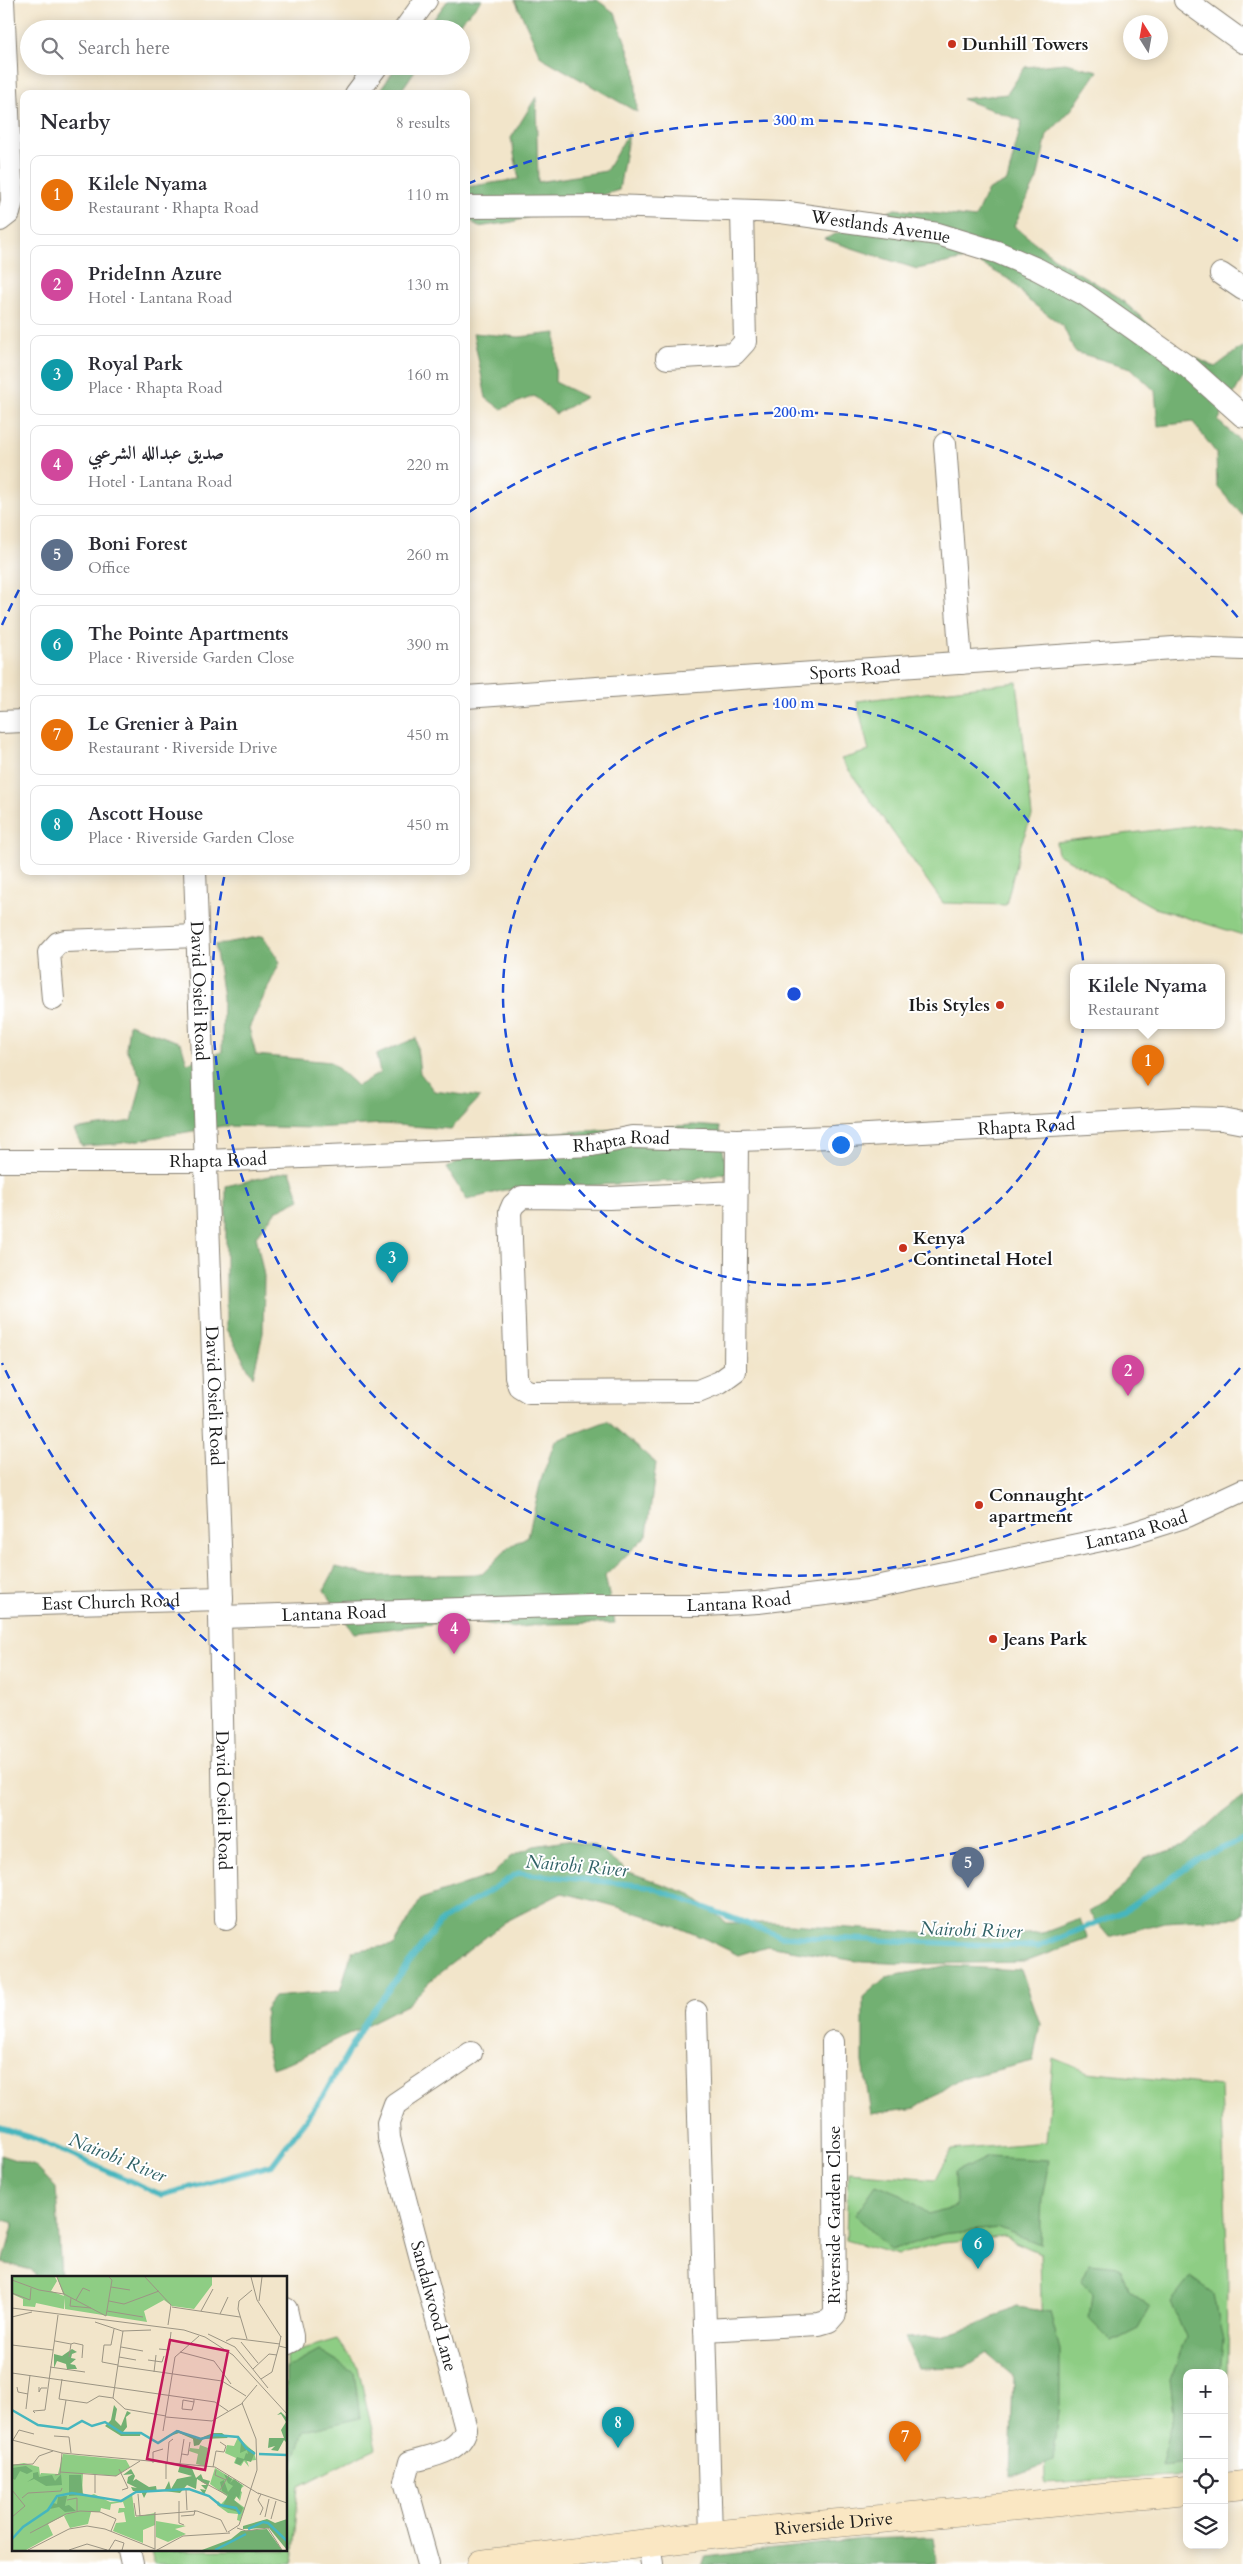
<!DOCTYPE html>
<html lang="en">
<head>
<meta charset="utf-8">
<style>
  :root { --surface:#fff; --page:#f2f2f3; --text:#2b2b33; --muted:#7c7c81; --line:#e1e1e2; --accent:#c8321e }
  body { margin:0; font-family:Cardo,Amiri,serif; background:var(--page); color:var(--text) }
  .controls { position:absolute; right:15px; bottom:15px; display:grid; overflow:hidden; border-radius:10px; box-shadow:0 2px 12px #0003 }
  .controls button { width:45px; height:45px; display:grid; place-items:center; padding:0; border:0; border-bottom:1px solid var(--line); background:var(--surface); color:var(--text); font:25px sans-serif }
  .compass { position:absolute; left:1123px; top:15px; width:45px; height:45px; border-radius:50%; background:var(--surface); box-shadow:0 2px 12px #0003; rotate:349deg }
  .you { position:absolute; left:840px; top:1144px; width:18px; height:18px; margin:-12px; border:4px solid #fff; border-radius:50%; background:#1a73e8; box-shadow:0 0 0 8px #1a73e833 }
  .badge { display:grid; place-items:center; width:32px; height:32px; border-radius:50%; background:var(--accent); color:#fff; font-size:16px; font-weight:700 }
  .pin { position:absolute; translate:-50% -41px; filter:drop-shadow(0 1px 2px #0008) }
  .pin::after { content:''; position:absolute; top:26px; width:18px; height:15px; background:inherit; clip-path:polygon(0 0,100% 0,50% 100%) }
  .popup { position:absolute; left:1070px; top:964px; width:155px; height:65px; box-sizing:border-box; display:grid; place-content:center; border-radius:10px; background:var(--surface); filter:drop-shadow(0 1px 4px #0005); font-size:16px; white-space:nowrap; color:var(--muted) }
  .popup b { font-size:19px; color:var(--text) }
  .popup::after { content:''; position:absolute; left:50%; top:100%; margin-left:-10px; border:10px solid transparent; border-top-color:var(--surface) }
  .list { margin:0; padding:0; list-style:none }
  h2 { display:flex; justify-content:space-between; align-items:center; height:65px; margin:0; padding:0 20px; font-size:21px }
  h2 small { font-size:16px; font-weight:400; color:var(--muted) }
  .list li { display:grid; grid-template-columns:32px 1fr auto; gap:15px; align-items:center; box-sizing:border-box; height:80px; margin:0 10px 10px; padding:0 10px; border:1px solid var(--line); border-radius:10px }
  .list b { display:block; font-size:19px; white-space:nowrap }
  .list p { margin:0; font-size:16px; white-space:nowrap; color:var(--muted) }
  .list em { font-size:16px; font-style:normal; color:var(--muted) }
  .icon { flex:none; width:28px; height:28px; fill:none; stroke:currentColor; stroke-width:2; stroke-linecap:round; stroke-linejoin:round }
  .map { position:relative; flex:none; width:1243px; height:2564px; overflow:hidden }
  .search { position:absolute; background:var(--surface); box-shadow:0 2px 12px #0003; left:20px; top:20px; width:450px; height:55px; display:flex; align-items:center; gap:12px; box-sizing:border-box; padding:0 18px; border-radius:28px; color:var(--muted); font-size:19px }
  .panel { position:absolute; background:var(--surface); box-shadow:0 2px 12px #0003; left:20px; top:90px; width:450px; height:785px; border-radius:10px }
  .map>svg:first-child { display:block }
  .green { fill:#8ecd84; stroke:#557450 }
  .forest { fill:#72b072; stroke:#476647 }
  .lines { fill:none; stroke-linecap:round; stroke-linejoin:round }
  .stream { stroke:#46b6be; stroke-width:5.5 }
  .street-casing { stroke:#878073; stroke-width:24 }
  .secondary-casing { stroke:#878073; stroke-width:29 }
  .street { stroke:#fff; stroke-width:22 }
  .secondary { stroke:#fae7c3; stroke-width:28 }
  .ring { fill:none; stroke:#1d4ed8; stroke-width:2.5; stroke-dasharray:9 6 }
  .poi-dot { fill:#c8321e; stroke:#fff; stroke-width:2 }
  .labels { text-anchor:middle; stroke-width:4; stroke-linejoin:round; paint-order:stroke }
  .poi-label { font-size:18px; font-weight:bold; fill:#1c1c1c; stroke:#fff; text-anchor:start }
  .street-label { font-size:18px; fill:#1c1c1c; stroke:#fff }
  .water-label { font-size:19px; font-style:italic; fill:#2f6165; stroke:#fff }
  .inset-river { fill:none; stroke:#46b6be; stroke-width:2.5 }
  .inset-road { fill:none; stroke:#9c9584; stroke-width:1 }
  .view { fill:#c2185b; fill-opacity:0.15; stroke:#c2185b; stroke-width:2.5 }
  .inset-edge { fill:none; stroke:#1c1c1c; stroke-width:2.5 }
  .centre { fill:#1d4ed8; stroke:#fff; stroke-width:2.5 }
  .ring-label { font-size:15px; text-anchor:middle; font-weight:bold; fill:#1d4ed8; stroke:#fff; stroke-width:4; stroke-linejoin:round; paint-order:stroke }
</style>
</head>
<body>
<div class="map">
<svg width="1243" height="2564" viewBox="0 0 1243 2564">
  <rect width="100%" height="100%" fill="#fff"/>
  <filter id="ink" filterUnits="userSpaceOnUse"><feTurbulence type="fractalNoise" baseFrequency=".02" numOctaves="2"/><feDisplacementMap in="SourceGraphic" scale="10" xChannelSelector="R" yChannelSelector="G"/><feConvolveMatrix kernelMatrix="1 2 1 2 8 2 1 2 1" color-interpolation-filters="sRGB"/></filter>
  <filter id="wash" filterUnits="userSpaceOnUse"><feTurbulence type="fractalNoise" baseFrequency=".0096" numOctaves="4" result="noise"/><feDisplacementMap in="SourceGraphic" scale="20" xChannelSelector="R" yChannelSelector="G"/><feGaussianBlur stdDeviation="1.12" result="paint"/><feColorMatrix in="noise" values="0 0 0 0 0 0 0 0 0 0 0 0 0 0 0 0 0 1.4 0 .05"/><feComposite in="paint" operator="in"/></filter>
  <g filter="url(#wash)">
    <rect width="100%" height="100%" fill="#f2e5ca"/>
    <g class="green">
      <path d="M1017,682L1032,816L1021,844L1006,905L943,903L841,759L869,751L857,701Z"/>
      <path d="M1207,824L1243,830V935L1155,908L1058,854L1056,842Z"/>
      <path d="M1053,2058L1087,2072L1221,2086L1228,2276L1226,2472L1224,2373H1187V2475L1045,2483L1040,2253L1004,2237L942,2242L898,2255L846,2240L848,2172L936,2179L951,2150L1046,2142Z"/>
      <path d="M337,2339L358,2367L376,2448L299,2486L292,2564H154L151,2550H286V2354Z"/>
    </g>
    <g class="forest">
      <path d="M448,0H482L454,29H426Z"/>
      <path d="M515,0H597L615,13L635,69L637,112L541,57Z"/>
      <path d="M1065,63L1098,71L1072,109L1047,135L1037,179L1014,226L1057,260L1117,296L1176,348L1215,367L1243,346V378L1218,421L1243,443V516L1217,486L1216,453L1193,422L1158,426L1155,391L1131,368L1075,352L1063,326L1028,300L1012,281L970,258L917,269L824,239L895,209L975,218L987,191L1007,181L1022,121L962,99L1007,94L1025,67Z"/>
      <path d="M397,66H418L399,94H378Z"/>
      <path d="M536,97L538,182L606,171L629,132L619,190L512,222L478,227L466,216V187L519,179L511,138Z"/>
      <path d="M473,333L519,337L556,333L555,382L586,397L556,414L534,396L501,409L486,398Z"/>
      <path d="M263,936L280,962L249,1028L256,1055L331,1062L357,1086L380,1073L376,1055L416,1038L420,1073L434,1091L480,1097L451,1129L382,1124L315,1128L223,1126L116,1144L82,1146L74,1130L132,1121L142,1080L126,1049L129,1024L181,1043L187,1063L222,1052L223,998L215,945Z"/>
      <path d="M694,1125L719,1127L727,1173L691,1180L504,1190L467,1200L446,1168L508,1135Z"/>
      <path d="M290,1171L300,1199L276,1211L256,1236L264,1276L263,1333L253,1377L226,1329V1186Z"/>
      <path d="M607,1421L656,1463L647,1535L605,1576L615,1623L548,1624L511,1628L466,1620L354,1633L324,1590L336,1567L373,1576L482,1574L509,1547L528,1536L541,1480L555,1441Z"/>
      <path d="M1243,1797V1914L1237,1918L1164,1922L1110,1937L1089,1912L1104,1903L1123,1887L1143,1859L1185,1846L1218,1816Z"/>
      <path d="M566,1841L593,1845L629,1872L690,1894L727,1923H774L982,1937L1043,1933L1080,1919L1088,1939L1025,1962L915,1964L862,1962L767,1946L738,1955C683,1926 623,1906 562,1893L505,1922L438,1974L408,2004L300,2058L272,2068L265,2043V2009L274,1997L340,1991L352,1951L394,1945L421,1899L492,1875L510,1857L534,1846Z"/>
      <path d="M945,1966L1021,1970L1040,2024L1033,2061L957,2080L916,2108L871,2114L863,2062V1997L886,1977Z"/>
      <path d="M0,2155L35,2166L56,2188L61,2278H37L32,2270L3,2263L14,2223L0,2219Z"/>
      <path d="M987,2157L1049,2160L1042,2199L1040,2244L999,2228L943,2234L891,2250L855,2215L876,2185L901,2195L929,2214L956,2206L955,2173Z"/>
      <path d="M1089,2264L1120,2267L1128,2291L1150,2307L1138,2329L1112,2342L1089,2319L1092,2292L1081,2281Z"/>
      <path d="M1190,2278L1214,2295L1223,2340L1220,2373H1187V2462L1160,2465L1174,2413L1170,2380L1186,2337L1171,2302Z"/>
      <path d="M1016,2307L1050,2312L1060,2350V2404L1053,2461L1010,2477L1013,2375L987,2353L965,2367L918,2368L905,2338L940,2336L976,2326Z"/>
      <path d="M319,2351L354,2372L360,2418L304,2431L289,2476L286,2490V2369Z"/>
      <path d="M933,2537L937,2564H701L705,2557L862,2539Z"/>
    </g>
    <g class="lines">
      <path class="stream" d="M0,2128L33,2138L162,2195L272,2165L323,2096L368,2017L441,1921L518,1873L648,1886L780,1936L1037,1947L1123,1912L1198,1859L1243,1839"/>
    </g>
  </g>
  <g filter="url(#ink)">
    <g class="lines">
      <g class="street-casing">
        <g id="street">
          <path d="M1185,0L1243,42"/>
          <path d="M405,29L426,0"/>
          <path d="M356,94L377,66"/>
          <path id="s1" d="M466,207L611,206L781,212L938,234L997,252L1037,269L1086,295L1188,367L1243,416"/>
          <path d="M0,220L9,213L12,201L3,0"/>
          <path d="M1221,274L1243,289"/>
          <path d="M667,358L734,354L745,342L742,211"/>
          <path d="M945,444L961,663"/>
          <path id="s2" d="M466,697L1188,647L1243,649"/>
          <path d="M0,722L24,721"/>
          <path id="s3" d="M195,871L222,1599L220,1617L226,1919"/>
          <path d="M53,999L49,953L58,943L65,941L197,936"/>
          <path id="s4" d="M0,1161H205L592,1145L632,1137L737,1140L831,1137L1180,1118L1222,1119L1243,1123"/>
          <path d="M737,1192L609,1198L522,1197L513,1205L510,1212L516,1376L519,1386L529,1392L698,1391L720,1382L735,1371L737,1140"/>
          <path id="s5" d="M0,1605L222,1599"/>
          <path id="s6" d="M220,1617L589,1605H705L758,1602L867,1589L1130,1534L1187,1516L1243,1490"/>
          <path d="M696,2012L711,2535"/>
          <path d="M286,2309L292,2336V2341L286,2344"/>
          <path d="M705,2330L819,2324L829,2321L835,2314L833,2042"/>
          <path d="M649,2544L652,2564"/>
          <path d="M129,2550L132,2564"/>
          <path d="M428,2564L405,2481L410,2462C430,2456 460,2453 466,2429L389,2138L388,2123L395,2104L471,2053"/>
        </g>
      </g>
      <g class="secondary-casing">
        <g id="secondary">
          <path d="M1224,2487L1243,2485"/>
          <path id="s7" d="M481,2564L711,2535L1187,2490"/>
        </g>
      </g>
      <use href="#street" class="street"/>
      <use href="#secondary" class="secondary"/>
    </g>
  </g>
  <g class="ring">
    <circle cx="794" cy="994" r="291"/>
    <path d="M1240 1368A582 582 0 0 1 225 873M469 512A582 582 0 0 1 1240 620"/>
    <path d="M1238 1747A874 874 0 0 1 2 1363M2 625A874 874 0 0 1 22 584M467 184A874 874 0 0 1 1238 241"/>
  </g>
  <g class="poi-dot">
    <circle cx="952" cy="44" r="5"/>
    <circle cx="1000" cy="1005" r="5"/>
    <circle cx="903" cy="1248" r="5"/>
    <circle cx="979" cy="1505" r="5"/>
    <circle cx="993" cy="1639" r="5"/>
  </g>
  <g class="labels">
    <g class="poi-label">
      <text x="962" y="50">Dunhill Towers</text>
      <text x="990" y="1011" text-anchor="end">Ibis Styles</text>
      <text x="913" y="1244">Kenya<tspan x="913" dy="21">Continetal Hotel</tspan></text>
      <text x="989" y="1501">Connaught<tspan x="989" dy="21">apartment</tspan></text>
      <text x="1003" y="1645">Jeans Park</text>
    </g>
    <g class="street-label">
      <text dy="6" stroke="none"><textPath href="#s1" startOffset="416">Westlands Avenue</textPath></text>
      <text dy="6" stroke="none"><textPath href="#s2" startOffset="390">Sports Road</textPath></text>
      <text dy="6" stroke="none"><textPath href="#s3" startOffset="120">David Osieli Road</textPath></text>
      <text dy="6" stroke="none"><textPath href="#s4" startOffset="1028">Rhapta Road</textPath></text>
      <text dy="6" stroke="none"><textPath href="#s4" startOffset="622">Rhapta Road</textPath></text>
      <text dy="6" stroke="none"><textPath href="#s4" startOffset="218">Rhapta Road</textPath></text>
      <text dy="6" stroke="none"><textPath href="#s3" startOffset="525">David Osieli Road</textPath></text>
      <text dy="6" stroke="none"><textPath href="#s6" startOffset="924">Lantana Road</textPath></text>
      <text dy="6" stroke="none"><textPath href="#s5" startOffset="111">East Church Road</textPath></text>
      <text dy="6" stroke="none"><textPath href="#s6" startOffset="519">Lantana Road</textPath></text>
      <text dy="6" stroke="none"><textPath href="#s6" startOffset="114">Lantana Road</textPath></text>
      <text dy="6" stroke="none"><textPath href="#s3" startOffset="930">David Osieli Road</textPath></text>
      <text transform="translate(834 2215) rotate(-90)" y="6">Riverside Garden Close</text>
      <text transform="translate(434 2306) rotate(75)" y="6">Sandalwood Lane</text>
      <text dy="6" stroke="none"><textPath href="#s7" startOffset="355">Riverside Drive</textPath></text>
    </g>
    <g class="water-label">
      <text transform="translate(577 1865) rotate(5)" y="7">Nairobi River</text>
      <text transform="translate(971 1929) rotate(2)" y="7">Nairobi River</text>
      <text transform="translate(118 2157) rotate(22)" y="7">Nairobi River</text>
    </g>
  </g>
  <g transform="translate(12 2276)">
    <rect width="275" height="275" fill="#f2e5ca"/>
    <path d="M0,1H43L45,5L39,15L52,20L45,1H200V9L182,33L160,30L152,24L132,35L135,46L53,33L52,22V33L24,27L23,31L11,30V23L0,18ZM226,161L242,176L244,184L235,185L237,191L232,185L229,190L222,187L224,182L213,177L215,169L222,170ZM188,169L196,172L193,190L184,188L186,178L177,175L178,172L187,173ZM51,178L114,184L118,191L104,200L71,197L70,217L76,220L82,218L98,226L109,225L120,218L123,241L143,237V249L131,254V267L101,255L104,247L114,246L112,236L106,237L107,232H113L111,226L99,228L98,234L89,232L88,236H79L76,248L58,252L52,240L59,236L36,248L41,259L14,274H0V189L12,187L27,191L28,199L29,197L46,198ZM203,192L232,210L227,214L230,216L228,225L225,220L222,224L233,232L228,245L225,244L226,238L216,237L205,229L206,225L209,228L216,221L198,208ZM144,245L174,250L163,253L174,258L156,266L144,261Z" fill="#8ecd84"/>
    <path d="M60,73L65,76L60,78L59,82L64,83L58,88L63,89L65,93H55L54,88L45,85L42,92V78L50,80ZM102,129L105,133L103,144L109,150L115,135L119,137L114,141L115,151L111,156H129L128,160H109L93,150L99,144ZM269,136L275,142V167L272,164L266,175L259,174L263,170L256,172L257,162H272L269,154L274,146L269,138L265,139ZM166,154L186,163L201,157H210L216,162L191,163L187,169L182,170L181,163L167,157L152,162ZM229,167L243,176L239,186L232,184L228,189L223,187L225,181L232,183L234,177L236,178L235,174L228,177ZM168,189L179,190L184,202L189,198L191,203L198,205L192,219L188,213L194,214L189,209H195L185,203L184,213L175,209L168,217L152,215L157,205L159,213L165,203L180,200L166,196ZM14,190L21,195L15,198L8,195L3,204L0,202V192ZM119,193L123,200L121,205L124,203L137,211L144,210L145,216H135L132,222L129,215H121L119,211L125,212L115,207L116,201L121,198L111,199ZM26,196L27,201L40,199L43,205L49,198L50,209L34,210L22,203L15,206L21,202V197ZM212,198L220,203L218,207L222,203L230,209L227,223L224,220L222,224L231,232L229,237L210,231L216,219L210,215L208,206L212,204L216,216L221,210L216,207ZM57,199H69L71,219L57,220ZM52,220H55L53,230L57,229L64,235L53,236L47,231L38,233L41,227L45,228L46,221ZM255,243L263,247L275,243V274L257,252L231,253V250ZM255,253L270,274H190L219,263L229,255Z" fill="#72b072"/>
    <path class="inset-river" d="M0,134L26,149L56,153L70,145L80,150L93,146L110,157H129L146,167L165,155L189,163L203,159L226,161L234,172L243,178M247,178L275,179M236,253L251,246L256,247L275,265M0,263L11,251L36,234L45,220L60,217L109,225L124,216L177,213L197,220L208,229L224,232L228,238M203,274L234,258"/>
    <path class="inset-road" d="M45,1L52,18M133,1L159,29L156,49M239,1L245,24L269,61M0,4L27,14L52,18L94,40M99,11L118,14M0,17L18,24L19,12M59,22L58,30L79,32M64,24L71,12L78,15M97,25L112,28L147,15M247,25L250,1M160,31L228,41M0,32L172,54L193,61L221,79L275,138M95,35L131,41M189,35L201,13M208,38L216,21M94,40L100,4L97,1M0,41L20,36M83,46L110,55L139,54M102,53L99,69H92L90,86L106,89M111,55L101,122L113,133L154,140M196,58L223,71L256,112M269,60L267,70L275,72M235,63L226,33L227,25L240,14M43,65L59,68M214,65L220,62L268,68M229,66L246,87M0,69L41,74M109,71L131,75M147,73L157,74L159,56M168,76L202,85L219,108M57,81L59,68L62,67L71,69L70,82M107,81L124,84M136,84L150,86L152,80M106,90L210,105L234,120M38,91L73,96M241,93L257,78L265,79M142,96L144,79M0,97L203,126L216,135M50,103L47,123L75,127L87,120L101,122M249,103L260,96L267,70M5,111L6,116L16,118M27,111V116L29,112H35M182,126L171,124L170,133L180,134L182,126V123M14,133L18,99M23,137L21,135L33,134L46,39M154,141L200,145L231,127M50,148L54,124M151,155L163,81L187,60M42,160L57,161L59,177M0,164L50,177L203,191L247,218M1,164L7,154L22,158M170,178L176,179L178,166M141,187V176L151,173M154,187V203M155,187L157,166L161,163M168,188L172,163M0,189L21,188L27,180L41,175M201,191L204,175L212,176L214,170L208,166M107,193L116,212L110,214M204,194L203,199L214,204M48,196L104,200L128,185M43,199L48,198L50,177M189,205L215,219M0,214L13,230L0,241M174,214L175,234M208,214L217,199M83,217V199M246,217L275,227M126,218L128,240M10,222L16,217L49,215L50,212M55,224L65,222V235M167,225V247L172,249M122,227L124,240L185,235L209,244L215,256M248,239L251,232L246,224L249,218M169,240L182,239L183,234M253,241L257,223M259,243L264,225M225,252L234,255L256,252L270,274M216,256L227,249L245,194L244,163L230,127L245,109M18,257L54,238L68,235L88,236L104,243L99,255M143,273V236M16,274L57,253L75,250L93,253L143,273M57,274L75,268L95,274M97,274L103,264L112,267L110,274M145,274L171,260L218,257"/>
    <path class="view" d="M158,64L216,75L193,194L135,183Z"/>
    <rect width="275" height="275" class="inset-edge"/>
  </g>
  <circle cx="794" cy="994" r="8" class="centre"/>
  <g class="ring-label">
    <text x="794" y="125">300 m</text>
    <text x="794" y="417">200 m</text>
    <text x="794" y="708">100 m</text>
  </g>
</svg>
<div class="controls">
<button>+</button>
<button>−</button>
<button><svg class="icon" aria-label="locate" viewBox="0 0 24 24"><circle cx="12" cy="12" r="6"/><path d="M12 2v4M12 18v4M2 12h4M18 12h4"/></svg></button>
<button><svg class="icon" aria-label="layers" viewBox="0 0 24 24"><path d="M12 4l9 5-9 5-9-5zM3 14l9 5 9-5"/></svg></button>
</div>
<svg class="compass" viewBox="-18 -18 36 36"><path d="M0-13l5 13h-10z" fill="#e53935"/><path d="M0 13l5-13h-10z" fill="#7c7c81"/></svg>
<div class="you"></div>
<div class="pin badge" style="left:1148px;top:1086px;background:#e8710a">1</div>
<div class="popup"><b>Kilele Nyama</b>Restaurant</div>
<div class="pin badge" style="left:1128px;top:1396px;background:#d1479c">2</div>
<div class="pin badge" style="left:392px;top:1283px;background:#0f9aa8">3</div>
<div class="pin badge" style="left:454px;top:1654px;background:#d1479c">4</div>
<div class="pin badge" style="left:968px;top:1888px;background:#5c6f8a">5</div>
<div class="pin badge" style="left:978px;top:2269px;background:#0f9aa8">6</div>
<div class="pin badge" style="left:905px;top:2462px;background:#e8710a">7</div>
<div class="pin badge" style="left:618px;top:2448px;background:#0f9aa8">8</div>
<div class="search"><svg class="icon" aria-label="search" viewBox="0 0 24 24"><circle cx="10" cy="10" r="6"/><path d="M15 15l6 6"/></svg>Search here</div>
<section class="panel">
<h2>Nearby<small>8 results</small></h2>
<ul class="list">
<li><span class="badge" style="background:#e8710a">1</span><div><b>Kilele Nyama</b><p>Restaurant · Rhapta Road</p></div><em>110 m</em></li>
<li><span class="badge" style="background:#d1479c">2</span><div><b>PrideInn Azure</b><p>Hotel · Lantana Road</p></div><em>130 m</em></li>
<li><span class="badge" style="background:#0f9aa8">3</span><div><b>Royal Park</b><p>Place · Rhapta Road</p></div><em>160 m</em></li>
<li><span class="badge" style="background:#d1479c">4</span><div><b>صديق عبدالله الشرعبي</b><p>Hotel · Lantana Road</p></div><em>220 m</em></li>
<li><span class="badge" style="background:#5c6f8a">5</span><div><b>Boni Forest</b><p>Office</p></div><em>260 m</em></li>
<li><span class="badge" style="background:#0f9aa8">6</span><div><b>The Pointe Apartments</b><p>Place · Riverside Garden Close</p></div><em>390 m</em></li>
<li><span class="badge" style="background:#e8710a">7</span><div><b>Le Grenier à Pain</b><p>Restaurant · Riverside Drive</p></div><em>450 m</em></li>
<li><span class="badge" style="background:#0f9aa8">8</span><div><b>Ascott House</b><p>Place · Riverside Garden Close</p></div><em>450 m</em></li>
</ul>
</section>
</div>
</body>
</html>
